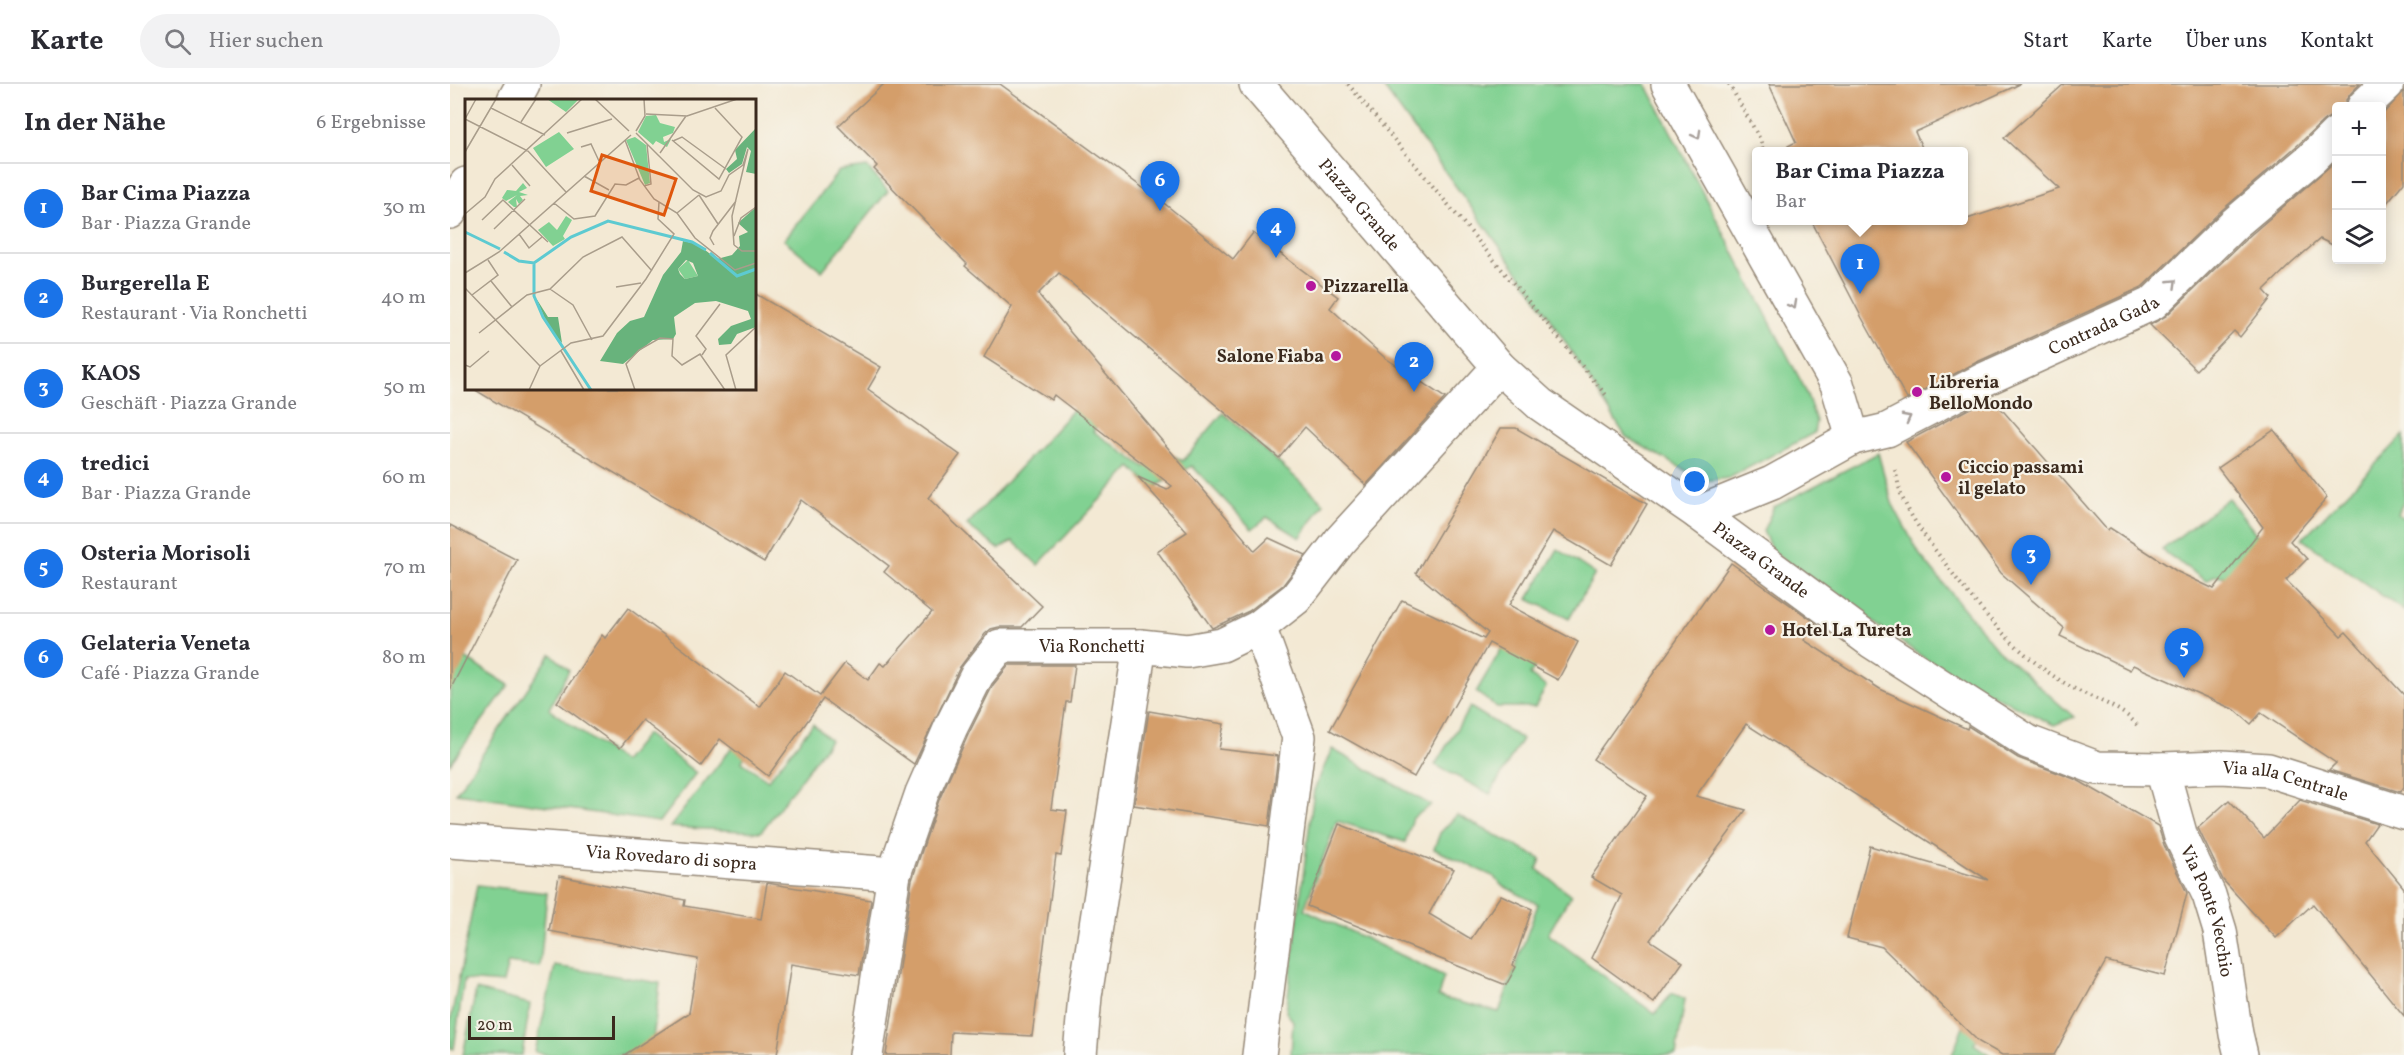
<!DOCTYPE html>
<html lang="de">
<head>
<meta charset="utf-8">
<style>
  :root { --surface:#fff; --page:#f2f2f3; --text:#2b2b33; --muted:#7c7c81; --line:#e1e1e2; --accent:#1a73e8 }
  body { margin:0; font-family:Vollkorn,serif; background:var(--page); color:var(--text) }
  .controls { position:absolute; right:18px; top:18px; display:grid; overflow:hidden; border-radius:6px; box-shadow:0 3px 15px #0003 }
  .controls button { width:54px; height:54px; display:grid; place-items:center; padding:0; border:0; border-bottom:2px solid var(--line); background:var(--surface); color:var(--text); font:30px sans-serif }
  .scale { position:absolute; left:18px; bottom:15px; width:147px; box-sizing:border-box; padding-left:6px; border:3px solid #3b2a1e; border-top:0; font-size:16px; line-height:21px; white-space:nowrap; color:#3b2a1e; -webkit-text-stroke:4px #f7f3e8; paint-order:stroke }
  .you { position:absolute; left:1245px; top:398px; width:21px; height:21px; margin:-15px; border:4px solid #fff; border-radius:50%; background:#1a73e8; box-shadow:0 0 0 9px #1a73e833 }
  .badge { display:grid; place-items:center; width:39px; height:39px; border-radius:50%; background:var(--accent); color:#fff; font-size:20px; font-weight:700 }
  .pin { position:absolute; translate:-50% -50px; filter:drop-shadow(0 2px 3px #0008) }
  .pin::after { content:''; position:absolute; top:32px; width:21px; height:18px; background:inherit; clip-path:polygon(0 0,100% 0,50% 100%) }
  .popup { position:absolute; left:1302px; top:63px; width:216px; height:78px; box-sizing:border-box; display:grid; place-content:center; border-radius:6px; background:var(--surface); filter:drop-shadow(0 2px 4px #0005); font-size:20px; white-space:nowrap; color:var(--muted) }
  .popup b { font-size:22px; color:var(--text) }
  .popup::after { content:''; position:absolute; left:50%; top:100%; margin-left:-12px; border:12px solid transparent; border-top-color:var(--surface) }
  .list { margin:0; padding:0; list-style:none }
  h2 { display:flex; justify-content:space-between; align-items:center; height:78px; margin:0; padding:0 24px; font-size:26px }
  h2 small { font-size:20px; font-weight:400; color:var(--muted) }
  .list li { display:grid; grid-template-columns:39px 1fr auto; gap:18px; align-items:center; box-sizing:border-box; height:90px; padding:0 24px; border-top:2px solid var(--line) }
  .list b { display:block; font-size:22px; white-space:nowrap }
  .list p { margin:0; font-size:20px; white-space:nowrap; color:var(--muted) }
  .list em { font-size:20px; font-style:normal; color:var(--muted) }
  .icon { flex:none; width:33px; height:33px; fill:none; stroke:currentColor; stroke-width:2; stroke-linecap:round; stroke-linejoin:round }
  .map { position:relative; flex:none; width:1954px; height:971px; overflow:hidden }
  header { display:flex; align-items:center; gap:36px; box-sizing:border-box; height:84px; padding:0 30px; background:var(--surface); border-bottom:2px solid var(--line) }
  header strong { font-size:28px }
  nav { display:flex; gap:33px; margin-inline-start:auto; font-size:21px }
  .search { width:420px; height:54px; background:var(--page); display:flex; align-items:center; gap:15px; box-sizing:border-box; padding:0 21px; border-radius:33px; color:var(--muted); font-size:22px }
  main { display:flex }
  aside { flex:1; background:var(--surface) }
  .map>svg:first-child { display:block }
  .green { fill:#81d192; stroke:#5e7e58; stroke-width:1.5 }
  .building { fill:#d49e6b }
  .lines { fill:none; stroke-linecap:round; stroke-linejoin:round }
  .minor-casing { stroke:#978a79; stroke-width:36 }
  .major-casing { stroke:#978a79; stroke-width:36 }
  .path { stroke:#978a79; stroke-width:4; stroke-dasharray:1.5 4.5; stroke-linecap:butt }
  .minor { stroke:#fff; stroke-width:33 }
  .major { stroke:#fff; stroke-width:33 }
  .oneway { stroke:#a79f9a }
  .poi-dot { fill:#b5179e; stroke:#f7f3e8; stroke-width:2 }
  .labels { text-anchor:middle; stroke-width:4.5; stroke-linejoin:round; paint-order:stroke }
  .street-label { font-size:18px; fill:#3b2a1e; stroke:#f7f3e8 }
  .poi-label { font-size:18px; font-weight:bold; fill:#3b2a1e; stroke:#f7f3e8; text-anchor:start }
  .inset-river { fill:none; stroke:#5dcad1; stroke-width:3 }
  .inset-road { fill:none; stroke:#a99d8b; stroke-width:1.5 }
  .view { fill:#df570d; fill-opacity:0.15; stroke:#df570d; stroke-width:3 }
  .inset-edge { fill:none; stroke:#3b2a1e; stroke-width:3 }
</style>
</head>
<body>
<header>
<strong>Karte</strong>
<div class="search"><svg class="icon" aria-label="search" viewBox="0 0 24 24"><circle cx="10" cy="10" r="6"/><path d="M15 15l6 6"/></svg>Hier suchen</div>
<nav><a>Start</a><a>Karte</a><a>Über uns</a><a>Kontakt</a></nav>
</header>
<main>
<aside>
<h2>In der Nähe<small>6 Ergebnisse</small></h2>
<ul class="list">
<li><span class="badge">1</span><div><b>Bar Cima Piazza</b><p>Bar · Piazza Grande</p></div><em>30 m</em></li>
<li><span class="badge">2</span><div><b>Burgerella E</b><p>Restaurant · Via Ronchetti</p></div><em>40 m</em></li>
<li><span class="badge">3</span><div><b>KAOS</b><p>Geschäft · Piazza Grande</p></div><em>50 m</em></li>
<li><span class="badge">4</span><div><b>tredici</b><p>Bar · Piazza Grande</p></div><em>60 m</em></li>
<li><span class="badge">5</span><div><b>Osteria Morisoli</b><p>Restaurant</p></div><em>70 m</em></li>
<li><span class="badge">6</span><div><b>Gelateria Veneta</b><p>Café · Piazza Grande</p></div><em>80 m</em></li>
</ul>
</aside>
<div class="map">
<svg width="1954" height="971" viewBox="0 0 1954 971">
  <rect width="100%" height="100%" fill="#f7f3e8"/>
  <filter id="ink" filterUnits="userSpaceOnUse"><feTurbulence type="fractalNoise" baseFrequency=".0167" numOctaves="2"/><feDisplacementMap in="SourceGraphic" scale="12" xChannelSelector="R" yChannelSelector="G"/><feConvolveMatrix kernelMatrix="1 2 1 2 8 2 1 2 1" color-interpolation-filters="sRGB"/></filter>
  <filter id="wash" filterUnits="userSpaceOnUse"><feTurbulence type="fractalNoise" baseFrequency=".008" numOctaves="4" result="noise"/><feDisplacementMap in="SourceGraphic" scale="24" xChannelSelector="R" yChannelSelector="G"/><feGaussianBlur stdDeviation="1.35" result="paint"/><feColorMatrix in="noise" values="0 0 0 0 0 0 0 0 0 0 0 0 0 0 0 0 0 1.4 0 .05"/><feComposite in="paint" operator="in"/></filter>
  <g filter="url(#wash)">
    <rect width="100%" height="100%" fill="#f3e9d4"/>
    <g class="green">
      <path d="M931,0H1196L1355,305L1366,337L1364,349L1279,394L1254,397L1176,353L1083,208Z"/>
      <path d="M417,83L438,107L372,187L334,156L389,87Z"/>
      <path d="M650,297L668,308L643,347L695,383L712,365L733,377L773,329L874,419L850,454L817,433L802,445L742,382L703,404L681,383L588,481L563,457L549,465L517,441Z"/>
      <path d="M1954,351V416L1948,430L1954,434V527L1852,455Z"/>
      <path d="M1428,369L1442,419L1470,471L1547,565L1624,633L1604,641L1487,583L1322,467L1313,447L1324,423Z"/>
      <path d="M1778,414L1808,452L1784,494L1766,491L1756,497L1712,466Z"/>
      <path d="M1108,465L1145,490L1119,535L1078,515Z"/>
      <path d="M1062,547L1103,551L1080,591L1096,603L1085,623H1047L1026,608Z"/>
      <path d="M0,565L59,601L0,680Z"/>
      <path d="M101,570L119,586L99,625L173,678L196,650L246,689L209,738L6,709Z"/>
      <path d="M1020,623L1072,655L1040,710L985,681Z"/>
      <path d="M363,640L380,656L311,748L220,743L285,659L297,666L292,678L318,696Z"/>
      <path d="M882,665L981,721L963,734L955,758L887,737L854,825L994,892L988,913L1049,928L1088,820L1051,801L1045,793L984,765L990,749L1007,731L1091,775L1087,785L1121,811L1098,850L1205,930L1222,909L1235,915L1226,971H841L843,937L836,928L864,706Z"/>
      <path d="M27,801L97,809L90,883L58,879L53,899L14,896L4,965L0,964V940Z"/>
      <path d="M105,882L210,899L201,971H98L85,968Z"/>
      <path d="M26,906L80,920L72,971H13Z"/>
      <path d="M1513,942L1528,953L1524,960L1540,971H1502Z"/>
    </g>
    <g id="blocks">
      <g class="building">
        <path d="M434,0H550L715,120L783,175L803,149L888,213L880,224L934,273L995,314L916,401L855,343L829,374L609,189L588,210L805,467L819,454L856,471L833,501L799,527L762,544L707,467L737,448L688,393L717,406L722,402L604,311L601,316L534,273L562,223L515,182L517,180L424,85L427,82L388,42Z"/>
        <path d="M1319,0H1570L1465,48L1474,68H1341L1338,62L1346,58Z"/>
        <path d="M1614,0H1910L1901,9L1896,16V22H1887V32H1881L1873,37L1849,60L1772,126L1692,203L1527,278L1457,315L1412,234L1361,136H1504L1505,139L1609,105L1554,54Z"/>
        <path d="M1954,7V98L1932,125V31Z"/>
        <path d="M1887,76V163L1870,155L1842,179L1814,206L1821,214L1790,253L1784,247L1746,286L1700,241L1716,232L1797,154Z"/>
        <path d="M304,209L431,283L418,305L510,371L478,414L592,522L572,543H549L541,545L535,550L510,583L464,680L373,615L318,692L270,655L251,682L192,636L170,664L107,618L152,551L155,554L178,524L310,623L335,587L370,612L395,579L418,596L430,579L435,582L482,528L434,488L439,482L351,416L314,478L22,304H304Z"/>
        <path d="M1541,313L1657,446L1660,444L1728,488L1764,505L1813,443L1768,384L1824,346L1877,414L1840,457L1857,475L1836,496L1891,552L1896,548L1954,611V703L1950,708L1879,686L1886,679L1811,629L1801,640L1785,626L1683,581L1680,586L1610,552L1614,544L1551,489L1456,358Z"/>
        <path d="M1051,344H1066L1197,420L1161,481L1103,447L1059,521L1128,558L1108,596L1039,559L964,693L880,646L952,516L1034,555L1038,549L966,489Z"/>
        <path d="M0,441L67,476L0,606Z"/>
        <path d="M1281,479L1366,539L1354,556L1430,605L1517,645L1518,642L1568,674L1627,696L1708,742L1714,761L1737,809L1715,892L1656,877L1604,971H1552L1529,958L1432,863L1397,854L1420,762L1538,796L1296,640L1246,712L1296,726L1200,856L1233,878L1204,919L1142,874L1172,811L1141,793L1197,712L1143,675Z"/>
        <path d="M559,581H625L620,618H616L601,725L617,727L611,772L606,771L582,952L501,948L500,971H436L462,796L489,716L518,651L543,601Z"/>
        <path d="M699,627L774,640L769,665L828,672L819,742L684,721Z"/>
        <path d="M1779,716L1814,754L1850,716L1927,740L1915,757L1954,804V932L1863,820L1826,854L1773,796L1748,744Z"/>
        <path d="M889,740L1004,785L979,830L1021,855L1051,811L1082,825L1063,881L1066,883L1056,901L857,822Z"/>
        <path d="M109,792L235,816L234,822L311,835L317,799L421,816L409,891L341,880L327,971H174L239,929L248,875L99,847Z"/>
      </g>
    </g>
  </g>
  <g filter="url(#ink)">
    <use href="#blocks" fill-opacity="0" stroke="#978a79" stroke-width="1.5"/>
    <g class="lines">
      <g class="minor-casing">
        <g id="minor">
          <path id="s1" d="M806,0L1049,283L1090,320L1248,429L1421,557L1578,658L1647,684L1712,685L1772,683L1818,686L1954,729"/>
          <path d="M1218,0L1387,300L1403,354"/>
          <path d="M1914,22L1937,0"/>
          <path id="s2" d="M1248,429L1322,399L1403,354L1437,346L1535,295L1703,219L1784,140L1862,74L1886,50"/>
          <path d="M809,543L849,653L809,971"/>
          <path id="s3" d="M1712,685L1731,753L1759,811L1770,847L1786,950L1791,971"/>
          <path id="s4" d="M0,757L444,790"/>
          <path id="s5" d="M416,971L444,790L472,709L501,643L527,591L550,562H690L737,567L772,561L809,543L846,514L890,457L1049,283"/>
          <path d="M630,971L635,912L690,562"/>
        </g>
      </g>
      <g class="major-casing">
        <g id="major">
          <path d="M64,16L73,0"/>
          <path d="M0,128L16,100"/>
        </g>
      </g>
      <g class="path">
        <path d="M898,0L1156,311"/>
        <path d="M1279,0L1310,55L1314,68"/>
        <path d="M1445,386C1448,396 1449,408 1454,417C1464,439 1480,459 1494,478C1529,525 1565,569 1616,600C1638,614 1669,620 1687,641"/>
      </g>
      <use href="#minor" class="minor"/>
      <use href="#major" class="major"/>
    </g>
    <defs><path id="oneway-chevron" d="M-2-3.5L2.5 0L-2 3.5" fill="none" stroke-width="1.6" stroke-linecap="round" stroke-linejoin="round" transform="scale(1.5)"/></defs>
    <g class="oneway">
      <use href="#oneway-chevron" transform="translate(1247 51) rotate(61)"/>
      <use href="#oneway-chevron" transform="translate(1723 199) rotate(-44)"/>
      <use href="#oneway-chevron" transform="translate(1343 221) rotate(61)"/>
      <use href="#oneway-chevron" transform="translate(1457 334) rotate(-28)"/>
    </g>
  </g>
  <g class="poi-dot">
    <circle cx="861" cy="202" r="6"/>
    <circle cx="886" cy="272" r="6"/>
    <circle cx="1467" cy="308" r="6"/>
    <circle cx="1496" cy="393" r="6"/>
    <circle cx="1320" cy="546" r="6"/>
  </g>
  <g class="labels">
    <g class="street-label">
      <text dy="6" stroke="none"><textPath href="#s1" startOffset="159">Piazza Grande</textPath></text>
      <text dy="6" stroke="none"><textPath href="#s2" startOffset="448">Contrada Gada</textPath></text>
      <text dy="6" stroke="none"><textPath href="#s1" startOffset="699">Piazza Grande</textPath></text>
      <text dy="6" stroke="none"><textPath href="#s5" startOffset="528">Via Ronchetti</textPath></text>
      <text dy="6" stroke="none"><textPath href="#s1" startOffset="1286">Via alla Centrale</textPath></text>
      <text dy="6" stroke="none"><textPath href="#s4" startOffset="222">Via Rovedaro di sopra</textPath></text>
      <text dy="6" stroke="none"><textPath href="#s3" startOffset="150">Via Ponte Vecchio</textPath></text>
    </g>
    <g class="poi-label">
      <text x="873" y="208">Pizzarella</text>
      <text x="874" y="278" text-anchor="end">Salone Fiaba</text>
      <text x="1479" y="304">Libreria<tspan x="1479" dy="21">BelloMondo</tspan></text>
      <text x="1508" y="389">Ciccio passami<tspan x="1508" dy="21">il gelato</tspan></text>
      <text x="1332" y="552">Hotel La Tureta</text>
    </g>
  </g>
  <g transform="translate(15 15)">
    <rect width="291" height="291" fill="#f3e9d4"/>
    <path d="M82,0H114L101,13ZM191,16L195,24L210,28L208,34L198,38L199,43L206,40L202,48L191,42L188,46L173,33L181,17ZM94,33L109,50L81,68L68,49ZM170,38L181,46L185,84L180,86L161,41ZM58,84L62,89L54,93L63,96L55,97L58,101L54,105L51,100L52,108H49L43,103L52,96L41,102L37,99L42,91L51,92ZM101,117L107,121L98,137L100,140L88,147L73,131L84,123L92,131ZM223,161L233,177L220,180L213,170Z" fill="#81d192"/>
    <path d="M291,29V75L281,73L286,52L282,48L277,65L264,74L261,70L272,60L270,51ZM291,108V228L272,235L266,245L254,246L253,240L266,227L286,220L283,212L251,202L230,204L209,218L211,235L208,240L188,241L158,265L135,262L152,234L165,222L179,218L198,176L216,153L218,142L232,145L252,160L267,156L275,147L274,137L283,133L273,124ZM221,161L228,164L233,177L220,180L215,175L213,170ZM71,199L83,218H93L97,244L83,227Z" fill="#68b37c" fill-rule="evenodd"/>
    <path class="inset-river" d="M0,133L35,150M39,153L54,162L69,164L106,138L143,122L227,143L241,151M245,154L272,177L291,170M69,165V197L78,218L126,291"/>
    <path class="inset-road" d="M130,0L164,32M26,9L80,36M181,15L222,17L272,0M0,20L63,52L101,93M0,20L11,0M56,23L71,0M171,32L180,17L179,0M102,34L147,20M171,34L228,91L241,98L256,92L264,76L278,66L283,50L267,117L269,146M160,41L175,81L189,100L212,114L230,139L270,171L291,164M207,41L254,80L277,38L250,9M208,42L217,38L261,70M116,48L126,45L134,62M0,53L31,0M195,54L221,17M47,66L65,87M119,77L144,91M179,87L186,85L182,45M234,96L253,125M89,104L109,120L130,117L150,85L161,86L174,79M212,114L234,96M0,115L20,98L30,80L117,0M17,121L38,101L83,143M29,130L60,100M54,135L64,149L77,138M269,137L276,119L291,108M249,146L245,139L248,132L271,102M269,146L277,152H291M0,174L34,153L166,36M26,182L47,208M151,188L176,184M0,189L75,267M85,190L108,206L127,241M7,196L33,176L23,161M14,234L62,196L85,190L118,158L157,138L187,172M96,252L119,291M237,256L241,250L231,237L255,205M0,266L5,268L24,252M75,267L106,244L138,237L181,180L209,135L193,120L194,103M64,291L75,267M170,291L161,265L174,251L195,239L208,240L207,257L217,266L235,255L260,291M271,291L261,256L291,228"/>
    <path class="view" d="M137,56L211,80L199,116L126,92Z"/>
    <rect width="291" height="291" class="inset-edge"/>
  </g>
</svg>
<div class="controls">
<button>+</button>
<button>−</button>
<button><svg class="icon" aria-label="layers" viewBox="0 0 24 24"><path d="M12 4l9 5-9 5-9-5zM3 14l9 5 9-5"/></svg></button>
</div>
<div class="scale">20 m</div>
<div class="you"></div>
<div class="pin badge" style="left:1410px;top:210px">1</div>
<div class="popup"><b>Bar Cima Piazza</b>Bar</div>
<div class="pin badge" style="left:964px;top:308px">2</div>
<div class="pin badge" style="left:1581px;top:501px">3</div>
<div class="pin badge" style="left:826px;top:174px">4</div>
<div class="pin badge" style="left:1734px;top:594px">5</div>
<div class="pin badge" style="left:710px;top:127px">6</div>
</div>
</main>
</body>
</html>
